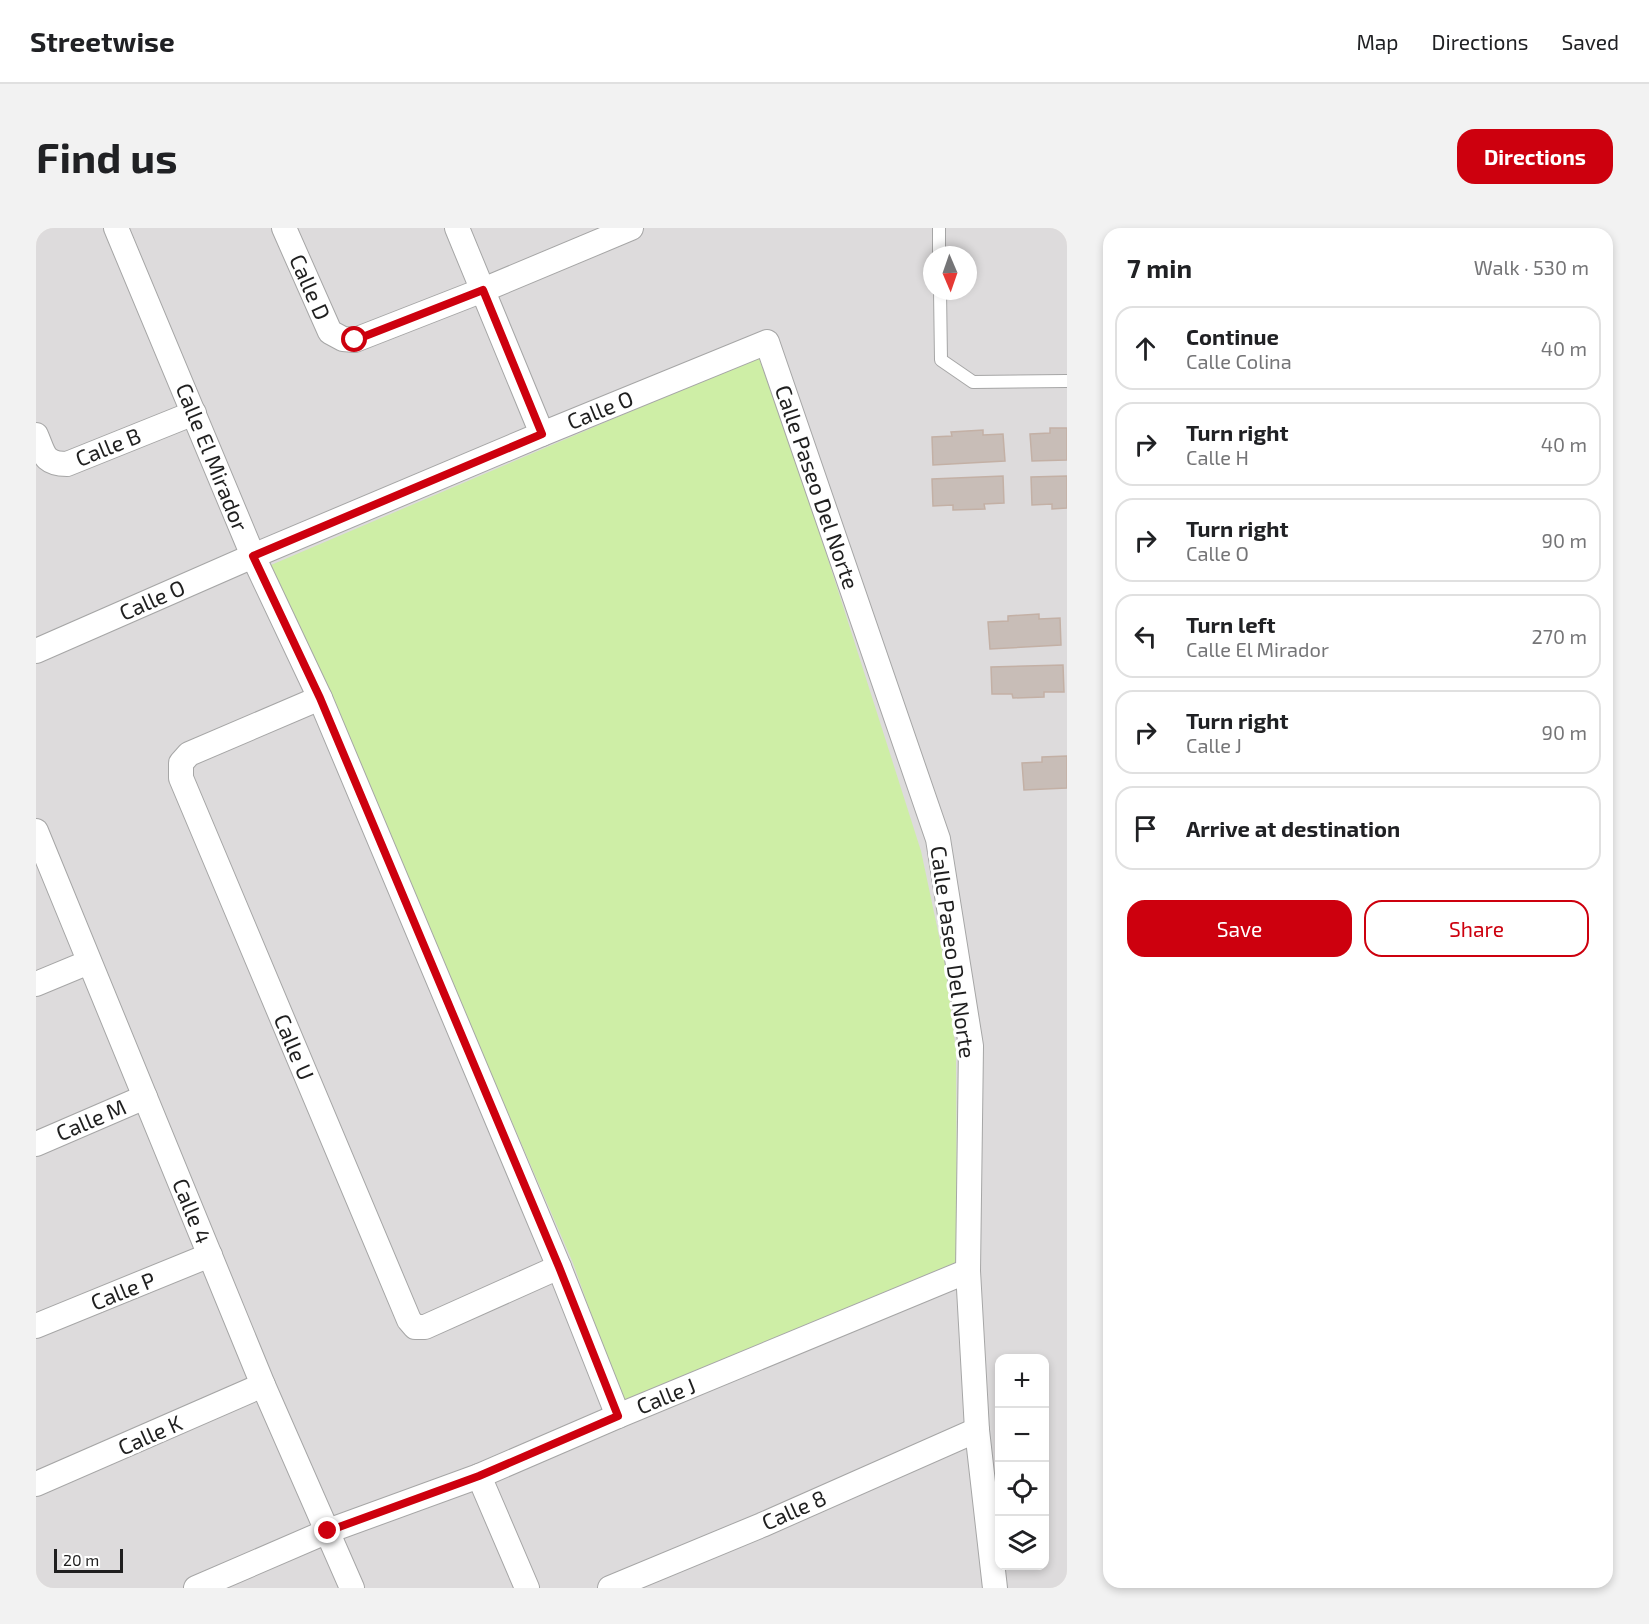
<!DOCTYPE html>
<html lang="en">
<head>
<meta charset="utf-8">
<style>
  :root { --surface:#fff; --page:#f2f2f2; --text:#202124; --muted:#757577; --line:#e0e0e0; --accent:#cd000e }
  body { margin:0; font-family:"Exo 2",sans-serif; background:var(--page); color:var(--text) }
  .controls { position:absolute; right:18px; bottom:18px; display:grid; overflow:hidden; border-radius:12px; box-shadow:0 3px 9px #0003 }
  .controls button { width:54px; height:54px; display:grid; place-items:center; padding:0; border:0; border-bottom:2px solid var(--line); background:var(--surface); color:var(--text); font:30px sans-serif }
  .compass { position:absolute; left:887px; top:18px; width:54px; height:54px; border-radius:50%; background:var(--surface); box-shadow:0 3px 9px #0003; rotate:178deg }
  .scale { position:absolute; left:18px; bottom:15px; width:69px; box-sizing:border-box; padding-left:6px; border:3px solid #1f1f1f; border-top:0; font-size:16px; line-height:21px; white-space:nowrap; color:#1f1f1f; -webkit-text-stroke:4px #fff; paint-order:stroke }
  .stop { position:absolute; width:18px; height:18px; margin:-14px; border:4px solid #cd000e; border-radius:50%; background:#fff }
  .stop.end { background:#cd000e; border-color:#fff; box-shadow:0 2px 6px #0008 }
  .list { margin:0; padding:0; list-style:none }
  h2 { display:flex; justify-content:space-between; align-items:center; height:78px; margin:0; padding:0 24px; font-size:26px }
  h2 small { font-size:20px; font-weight:400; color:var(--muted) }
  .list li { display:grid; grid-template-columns:39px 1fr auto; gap:18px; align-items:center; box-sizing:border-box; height:84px; margin:0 12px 12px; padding:0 12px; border:2px solid var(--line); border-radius:18px }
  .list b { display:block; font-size:22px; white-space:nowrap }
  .list p { margin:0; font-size:20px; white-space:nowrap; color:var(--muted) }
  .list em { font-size:20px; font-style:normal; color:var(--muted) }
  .actions { display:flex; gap:12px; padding:18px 24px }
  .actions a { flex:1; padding:14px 0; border:2px solid var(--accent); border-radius:18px; text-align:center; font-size:21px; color:var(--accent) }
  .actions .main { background:var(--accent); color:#fff }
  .icon { flex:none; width:33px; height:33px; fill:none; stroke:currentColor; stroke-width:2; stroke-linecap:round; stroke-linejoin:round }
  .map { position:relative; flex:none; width:1031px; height:1360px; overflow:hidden; border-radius:18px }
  header { display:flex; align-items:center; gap:36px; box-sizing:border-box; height:84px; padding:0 30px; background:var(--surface); border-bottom:2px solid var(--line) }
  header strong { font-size:28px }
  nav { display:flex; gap:33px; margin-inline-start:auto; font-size:21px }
  .intro { display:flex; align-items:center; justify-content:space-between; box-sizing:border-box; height:144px; padding:0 36px }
  h1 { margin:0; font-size:42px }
  .button { padding:15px 27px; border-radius:18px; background:var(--accent); color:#fff; font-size:21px; font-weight:700 }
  main { display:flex; gap:36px; padding:0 36px }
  aside { flex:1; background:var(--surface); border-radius:18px; box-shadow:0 3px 9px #0003 }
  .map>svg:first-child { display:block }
  .residential { fill:#dddbdc; fill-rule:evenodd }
  .grass { fill:#ceeea6 }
  .building { fill:#c8bdb7; stroke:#c3b0a5; stroke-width:1.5 }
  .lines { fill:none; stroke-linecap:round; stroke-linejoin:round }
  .service-casing { stroke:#a6a6a6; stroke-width:14 }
  .minor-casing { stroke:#a6a6a6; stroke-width:26 }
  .service { stroke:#fff; stroke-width:12 }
  .minor { stroke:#fff; stroke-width:24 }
  .route { stroke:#cd000e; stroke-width:8 }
  .labels { text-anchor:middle; stroke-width:6; stroke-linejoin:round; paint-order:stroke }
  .street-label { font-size:22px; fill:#1f1f1f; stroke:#fff }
</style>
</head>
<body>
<header>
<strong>Streetwise</strong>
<nav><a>Map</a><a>Directions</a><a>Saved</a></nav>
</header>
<div class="intro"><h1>Find us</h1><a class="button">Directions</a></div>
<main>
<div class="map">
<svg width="1031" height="1360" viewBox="0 0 1031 1360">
  <rect width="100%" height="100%" fill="#f0ebe4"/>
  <path class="residential" d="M0,0H1031V1360H0ZM896,27H932V63H896ZM963,1130H1008V1338H963Z"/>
  <path class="grass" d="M727,127L885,623L910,741L920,823L921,1034L586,1173L537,1035L235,337Z"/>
  <g class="building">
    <path d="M1014,200H1031V232L996,233L994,206L1014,205Z"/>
    <path d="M947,202V207L967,206L969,233L897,237L896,209L916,208L915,204Z"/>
    <path d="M967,248L968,275L948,276L949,281L917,282V277L897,278L896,251Z"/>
    <path d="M1031,248V280L1016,281V276L996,277L995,249Z"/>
    <path d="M1003,386V391L1024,390L1025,417L954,421L952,394L972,393V388Z"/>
    <path d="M1027,437L1028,464H1008V469L977,470L976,466H956L955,439Z"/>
    <path d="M1031,528V560L988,562L986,535L1006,534V529Z"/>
  </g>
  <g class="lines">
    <g class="service-casing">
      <g id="service">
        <path d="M903,0V27"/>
        <path d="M904,63L905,132L937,154L1031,153"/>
      </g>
    </g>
    <g class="minor-casing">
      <g id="minor">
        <path d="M80,0L217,328L284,470L523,1039L582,1188"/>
        <path d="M248,0L294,104L307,111L319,112L447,62L595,0"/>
        <path d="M421,0L506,206"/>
        <path d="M0,207C8,225 7,236 31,236L158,185"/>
        <path d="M0,423L217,328L506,206L731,114L902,611L935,818L932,1043L941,1202L959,1360"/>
        <path d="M284,470L153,526L145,535V550L373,1092L379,1099H389L523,1039"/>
        <path d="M0,603L227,1157L316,1360"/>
        <path d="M0,756L53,734"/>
        <path d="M0,916L109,869"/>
        <path d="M0,1098L174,1027"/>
        <path d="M443,1248L491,1360"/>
        <path d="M0,1256L227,1157"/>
        <path d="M160,1360L292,1303L443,1248L582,1188L932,1043"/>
        <path d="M574,1360L726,1297L941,1202"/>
      </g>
    </g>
    <use href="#service" class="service"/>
    <use href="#minor" class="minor"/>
  </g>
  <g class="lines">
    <path class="route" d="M292,1303L443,1248L582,1188L523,1039L284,470L217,328L506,206L447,62L319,112"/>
  </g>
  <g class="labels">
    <g class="street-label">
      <text transform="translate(274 59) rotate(66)" y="8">Calle D</text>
      <text transform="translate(564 182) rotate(-22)" y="8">Calle O</text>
      <text transform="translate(72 219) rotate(-22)" y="8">Calle B</text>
      <text transform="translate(176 229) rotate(68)" y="8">Calle El Mirador</text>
      <text transform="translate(781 259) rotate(71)" y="8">Calle Paseo Del Norte</text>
      <text transform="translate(116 372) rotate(-24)" y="8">Calle O</text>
      <text transform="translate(917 724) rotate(82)" y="8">Calle Paseo Del Norte</text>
      <text transform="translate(258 819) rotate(67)" y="8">Calle U</text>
      <text transform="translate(55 892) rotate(-23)" y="8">Calle M</text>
      <text transform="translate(156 983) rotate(68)" y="8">Calle 4</text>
      <text transform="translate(87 1063) rotate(-22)" y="8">Calle P</text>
      <text transform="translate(630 1168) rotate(-22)" y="8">Calle J</text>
      <text transform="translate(114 1207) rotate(-24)" y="8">Calle K</text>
      <text transform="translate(758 1282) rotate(-24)" y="8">Calle 8</text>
    </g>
  </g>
</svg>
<div class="controls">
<button>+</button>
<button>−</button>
<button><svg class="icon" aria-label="locate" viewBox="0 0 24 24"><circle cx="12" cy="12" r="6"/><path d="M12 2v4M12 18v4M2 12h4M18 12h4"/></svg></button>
<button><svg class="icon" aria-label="layers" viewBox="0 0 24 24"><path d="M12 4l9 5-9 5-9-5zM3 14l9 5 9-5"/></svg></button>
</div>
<svg class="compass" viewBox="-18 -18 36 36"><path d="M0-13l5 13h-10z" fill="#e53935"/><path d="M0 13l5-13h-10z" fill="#757577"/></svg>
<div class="scale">20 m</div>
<div class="stop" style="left:319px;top:112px"></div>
<div class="stop end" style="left:292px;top:1303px"></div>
</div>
<aside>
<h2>7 min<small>Walk · 530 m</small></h2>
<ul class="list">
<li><svg class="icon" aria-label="ahead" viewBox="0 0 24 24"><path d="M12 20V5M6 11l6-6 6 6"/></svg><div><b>Continue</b><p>Calle Colina</p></div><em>40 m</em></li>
<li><svg class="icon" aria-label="right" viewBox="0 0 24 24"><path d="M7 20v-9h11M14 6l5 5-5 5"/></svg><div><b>Turn right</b><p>Calle H</p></div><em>40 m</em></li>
<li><svg class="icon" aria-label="right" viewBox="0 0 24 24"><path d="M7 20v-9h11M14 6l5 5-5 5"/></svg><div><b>Turn right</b><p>Calle O</p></div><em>90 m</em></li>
<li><svg class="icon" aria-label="left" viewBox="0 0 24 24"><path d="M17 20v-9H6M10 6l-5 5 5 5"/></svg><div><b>Turn left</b><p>Calle El Mirador</p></div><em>270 m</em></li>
<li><svg class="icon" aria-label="right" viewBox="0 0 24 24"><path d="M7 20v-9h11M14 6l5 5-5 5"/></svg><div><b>Turn right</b><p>Calle J</p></div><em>90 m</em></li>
<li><svg class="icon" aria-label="arrive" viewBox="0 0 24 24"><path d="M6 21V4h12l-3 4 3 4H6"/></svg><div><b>Arrive at destination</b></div></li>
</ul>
<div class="actions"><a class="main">Save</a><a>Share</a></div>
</aside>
</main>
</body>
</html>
